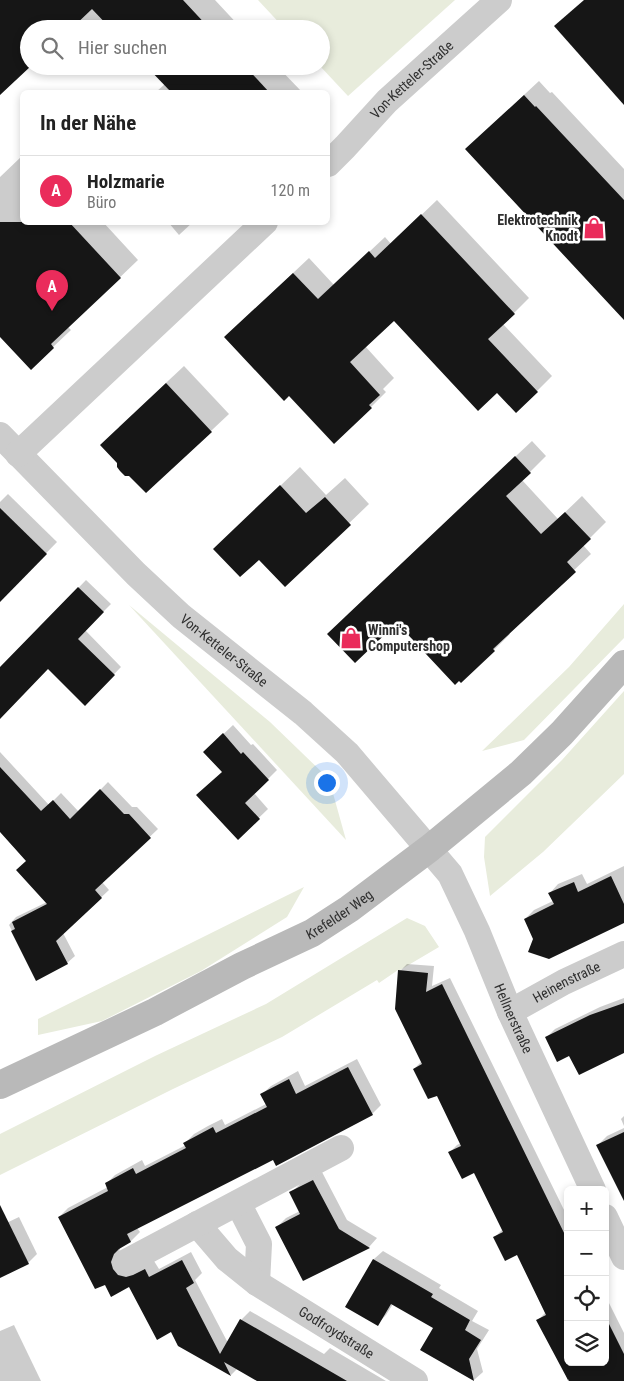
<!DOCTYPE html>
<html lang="de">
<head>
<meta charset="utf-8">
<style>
  :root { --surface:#fff; --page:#f6f6f6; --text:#222; --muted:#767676; --line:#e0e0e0; --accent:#ea2c5b }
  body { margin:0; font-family:"Roboto Condensed",sans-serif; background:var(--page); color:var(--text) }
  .controls { position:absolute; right:15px; bottom:15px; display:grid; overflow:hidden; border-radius:8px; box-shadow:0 2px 8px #0003 }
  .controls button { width:45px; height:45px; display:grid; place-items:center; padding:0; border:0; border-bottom:1px solid var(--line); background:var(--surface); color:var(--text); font:25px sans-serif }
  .you { position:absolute; left:326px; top:782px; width:18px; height:18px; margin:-12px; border:4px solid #fff; border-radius:50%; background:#1a73e8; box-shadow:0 0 0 8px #1a73e833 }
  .badge { display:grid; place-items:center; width:32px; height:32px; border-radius:50%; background:var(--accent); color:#fff; font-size:16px; font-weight:700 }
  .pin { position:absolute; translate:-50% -41px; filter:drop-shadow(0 1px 2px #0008) }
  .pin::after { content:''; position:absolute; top:26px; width:18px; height:15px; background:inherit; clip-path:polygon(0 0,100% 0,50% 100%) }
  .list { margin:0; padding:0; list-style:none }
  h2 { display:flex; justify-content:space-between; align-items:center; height:65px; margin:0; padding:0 20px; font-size:21px }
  h2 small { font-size:16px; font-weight:400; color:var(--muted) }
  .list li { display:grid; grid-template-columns:32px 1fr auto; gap:15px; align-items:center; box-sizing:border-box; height:70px; padding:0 20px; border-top:1px solid var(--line) }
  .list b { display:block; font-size:19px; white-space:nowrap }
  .list p { margin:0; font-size:16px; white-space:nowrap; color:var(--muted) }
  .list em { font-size:16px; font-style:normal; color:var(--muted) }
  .icon { flex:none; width:28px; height:28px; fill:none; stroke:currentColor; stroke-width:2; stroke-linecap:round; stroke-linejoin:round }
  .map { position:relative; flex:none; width:624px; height:1381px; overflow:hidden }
  .search { position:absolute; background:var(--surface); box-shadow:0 2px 8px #0003; left:20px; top:20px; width:310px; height:55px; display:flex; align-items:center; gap:12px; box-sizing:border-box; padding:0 18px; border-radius:28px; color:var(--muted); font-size:19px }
  .panel { position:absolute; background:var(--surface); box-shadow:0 2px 8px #0003; left:20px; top:90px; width:310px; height:135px; border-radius:8px }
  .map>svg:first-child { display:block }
  .green { fill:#e8ecdc }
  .shadow { fill:#0003 }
  .building { fill:#161616 }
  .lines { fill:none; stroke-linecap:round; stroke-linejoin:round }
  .street { stroke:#ccc; stroke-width:26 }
  .secondary { stroke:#b9b9b9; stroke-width:28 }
  .labels { text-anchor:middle; stroke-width:5; stroke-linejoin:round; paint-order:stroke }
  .street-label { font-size:14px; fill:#2f2f2f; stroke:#fff }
  .poi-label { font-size:14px; font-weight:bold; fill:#2f2f2f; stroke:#fff; text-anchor:end }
</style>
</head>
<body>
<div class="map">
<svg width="624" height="1381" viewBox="0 0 624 1381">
  <rect width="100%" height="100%" fill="#fff"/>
  <g class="green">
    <path d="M258,0H455L348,96L320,66L321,29H285Z"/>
    <path d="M624,604V638L524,740L482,751L569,667Z"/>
    <path d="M129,605L270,722L329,779L346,840Z"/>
    <path d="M624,691V774L543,852L490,896L484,857L485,837L562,760Z"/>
    <path d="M304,887L287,917L201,971L102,1021L38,1035V1019Z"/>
    <path d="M407,918L425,926L439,947L400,970H398L379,983L377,980L282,1037L173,1089L0,1175V1134L155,1056L266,1004Z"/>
  </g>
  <g class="shadow">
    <path d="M0,0H215L242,29H29L0,93Z"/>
    <path d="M148,66H277L302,92H156L165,84Z"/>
    <path d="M539,81L550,93L552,92L624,169V318L482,134Z"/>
    <path d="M22,156V222H103L138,260L68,327L71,330L53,347L0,335V177Z"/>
    <path d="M437,200L529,298L503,324L552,376L537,391L394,319L365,346L394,378L383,389L386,392L371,407L241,322L309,258L334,285L385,237L391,244Z"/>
    <path d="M168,222H193L179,235Z"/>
    <path d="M184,366L229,414L146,492L119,427Z"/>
    <path d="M532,441L546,456L522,480L558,519L582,496L606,522L583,545L591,554L509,632L510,634L494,650L461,681L397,621L345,617Z"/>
    <path d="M300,467L326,495L345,478L369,504L285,585L234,530Z"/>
    <path d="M8,494L57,542L0,601V502Z"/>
    <path d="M86,580L111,604L85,630L121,667L85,704L48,668L0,717V669Z"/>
    <path d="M233,725L251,745L253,744L277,770L254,793L268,809L238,838L223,771L214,743Z"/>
    <path d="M0,752L49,805L61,793L79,812L108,782L132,807H137L158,829L102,882L109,890L63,933L75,956L67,963L37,979L9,925L16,917L47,902L28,860L0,830Z"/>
    <path d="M624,866V921L535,939L525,919L534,910L553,901L550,893L558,884L582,874L587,884Z"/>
    <path d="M407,964L434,966L432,986L450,978L568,1218V1362H605V1295L624,1333V1378L617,1381H568L565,1372L538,1320L545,1313L518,1254L495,1237L503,1229L474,1171L450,1152L457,1145L461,1143L437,1094L414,1069L422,1061L400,971Z"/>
    <path d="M624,998V1052L570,1055L547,1037L555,1029L600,1007Z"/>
    <path d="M357,1059L381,1105L372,1114L273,1158L137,1228L140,1232L131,1241L121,1246L119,1252L154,1261L159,1269L191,1252L202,1273L195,1280L228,1343L241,1320L250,1311L324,1354L330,1348L386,1381H259L238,1368L231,1375L179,1345L172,1330L130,1285L105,1283L59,1217L68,1208L108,1187L106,1184L115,1175L142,1160L145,1166L186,1145L185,1143L194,1134L208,1126L222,1119L225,1125L266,1104L262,1094L271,1086L298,1071L305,1086Z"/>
    <path d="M624,1116V1126L621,1119Z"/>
    <path d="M624,1128V1188L598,1145L607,1136Z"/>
    <path d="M322,1172L347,1220L377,1238L369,1247L304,1280L277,1227L286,1218L300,1211L291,1193L300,1184Z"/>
    <path d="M19,1217L37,1254L28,1263L0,1277V1226Z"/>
    <path d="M383,1251L441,1285L439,1288L478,1311L472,1321L489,1330L477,1349L483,1372L474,1380L422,1350L434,1328L393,1304L386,1315L377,1324L347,1306L374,1259Z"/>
    <path d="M14,1325L41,1381H0V1331Z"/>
  </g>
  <g class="building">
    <path d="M0,0H183L210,29H111L92,9L71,29H29V66H31L0,95Z"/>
    <path d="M584,0H624V105L554,26Z"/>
    <path d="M146,66H245L269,92H171Z"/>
    <path d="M524,95L535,107L536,106L624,200V320L465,149Z"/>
    <path d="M421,214L515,314L488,339L538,392L516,413L497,393L478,411L394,321L350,362L380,395L369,405L372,408L334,444L289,396L284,401L224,337L293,273L318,299L369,251L375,258Z"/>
    <path d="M0,222H69L121,278L51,344L54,348L31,370L0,337Z"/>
    <path d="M166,383L212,432L146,493L129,476H125L120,471L117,467V463L100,445Z"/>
    <path d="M515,456L531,473L506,496L541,534L565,512L591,539L567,562L576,572L493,649L495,651L461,683L459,681L455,685L397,623L355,663L327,634Z"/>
    <path d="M280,485L306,513L325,497L351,525L285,587L259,560L240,577L213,549Z"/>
    <path d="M0,508L47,554L0,602Z"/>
    <path d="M78,587L104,612L78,639L115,675L85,706L48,669L0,719V667Z"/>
    <path d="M223,733L241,754L243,752L269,780L245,803L260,819L238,840L196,795L222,772L203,752Z"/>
    <path d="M0,767L41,811L53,800L70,819L100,789L124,814H129L151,838L95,890L102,898L56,941L68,964L36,981L11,931L15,929L12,922L47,904L16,870L26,861L0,832Z"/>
    <path d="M611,876L624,904V923L549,959L528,952L533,939L524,919L554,904L548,893L574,882L578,892Z"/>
    <path d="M398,970L428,973L426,992L442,984L568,1241V1362H605L606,1318L624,1354V1381H569L568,1379V1380L536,1320L546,1315L517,1255L505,1261L493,1237L503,1232L474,1173L462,1179L448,1152L461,1146L437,1096L428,1099L413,1069L422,1064L395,1009Z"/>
    <path d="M624,1003V1053L579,1075L569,1056L557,1062L545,1037L590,1015Z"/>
    <path d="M348,1067L373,1115L276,1166L273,1160L127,1234L131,1242L119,1249L114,1254L111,1262L113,1269L118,1275L126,1277L133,1275L145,1269L149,1277L182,1260L194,1283L186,1288L220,1354L240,1319L347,1381H257L224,1362L231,1376L178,1346L171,1332L157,1340L129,1287L111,1297L105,1285L95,1289L58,1217L108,1191L105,1183L133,1168L136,1174L186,1148L183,1143L213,1127L216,1133L267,1107L260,1094L289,1079L296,1094Z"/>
    <path d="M624,1132V1201L596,1145Z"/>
    <path d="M313,1180L339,1229L370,1248L303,1281L275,1227L300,1214L289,1192Z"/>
    <path d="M0,1205L29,1264L0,1278Z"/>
    <path d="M373,1259L433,1294L431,1297L470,1320L465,1330L481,1340L469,1359L474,1381L420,1350L433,1328L391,1304L378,1326L345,1307Z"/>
  </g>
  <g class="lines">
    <g class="street">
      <path id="s1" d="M328,164L345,147L387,101L499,0"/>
      <path id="s2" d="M0,435L136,574L181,616L303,713L347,753L450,874L477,931L510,1012L593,1190"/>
      <path d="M18,454L265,222"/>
      <path id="s3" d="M510,1012L564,982L624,954"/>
      <path d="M238,1203L259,1244L257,1283"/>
      <path d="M605,1217L624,1257"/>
      <path id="s4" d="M197,1224L227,1259L257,1283L415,1381"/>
      <path d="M126,1262L341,1148"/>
    </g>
    <path class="secondary" id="s5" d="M0,1085L155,1012L242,966L312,933L349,909L430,848L521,773L562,733L624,664"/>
  </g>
  <defs>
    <g id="shop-bare" transform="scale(1.725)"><path d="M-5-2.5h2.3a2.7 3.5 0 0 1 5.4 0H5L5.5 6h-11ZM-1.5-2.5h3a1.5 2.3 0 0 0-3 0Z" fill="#ea2c5b" stroke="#fff" stroke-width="2.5" paint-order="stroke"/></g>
  </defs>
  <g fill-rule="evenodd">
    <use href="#shop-bare" x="594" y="228"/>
    <use href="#shop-bare" x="351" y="638"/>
  </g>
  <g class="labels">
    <g class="street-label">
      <text dy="5" stroke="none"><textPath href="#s1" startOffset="119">Von-Ketteler-Straße</textPath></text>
      <text dy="5" stroke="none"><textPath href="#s2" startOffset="311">Von-Ketteler-Straße</textPath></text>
      <text dy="5" stroke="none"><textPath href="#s5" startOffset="380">Krefelder Weg</textPath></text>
      <text dy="5" stroke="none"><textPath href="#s3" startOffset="64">Heinenstraße</textPath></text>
      <text dy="5" stroke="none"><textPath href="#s2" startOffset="788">Hellnerstraße</textPath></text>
      <text dy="5" stroke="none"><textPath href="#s4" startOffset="178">Godfroydstraße</textPath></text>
    </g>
    <g class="poi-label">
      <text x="578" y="225">Elektrotechnik<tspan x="578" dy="16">Knodt</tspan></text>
      <text x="368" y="635" text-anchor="start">Winni's<tspan x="368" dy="16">Computershop</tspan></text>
    </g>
  </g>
</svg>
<div class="controls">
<button>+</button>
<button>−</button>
<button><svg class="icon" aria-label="locate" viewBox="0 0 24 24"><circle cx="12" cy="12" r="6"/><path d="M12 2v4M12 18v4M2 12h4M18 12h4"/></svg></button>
<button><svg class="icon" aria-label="layers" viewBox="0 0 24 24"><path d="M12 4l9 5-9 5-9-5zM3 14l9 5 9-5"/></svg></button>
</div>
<div class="you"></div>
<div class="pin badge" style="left:52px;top:311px">A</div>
<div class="search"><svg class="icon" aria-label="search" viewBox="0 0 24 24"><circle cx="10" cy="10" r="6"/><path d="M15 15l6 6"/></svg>Hier suchen</div>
<section class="panel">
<h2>In der Nähe<small></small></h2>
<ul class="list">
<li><span class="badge">A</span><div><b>Holzmarie</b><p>Büro</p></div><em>120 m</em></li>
</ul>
</section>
</div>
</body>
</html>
